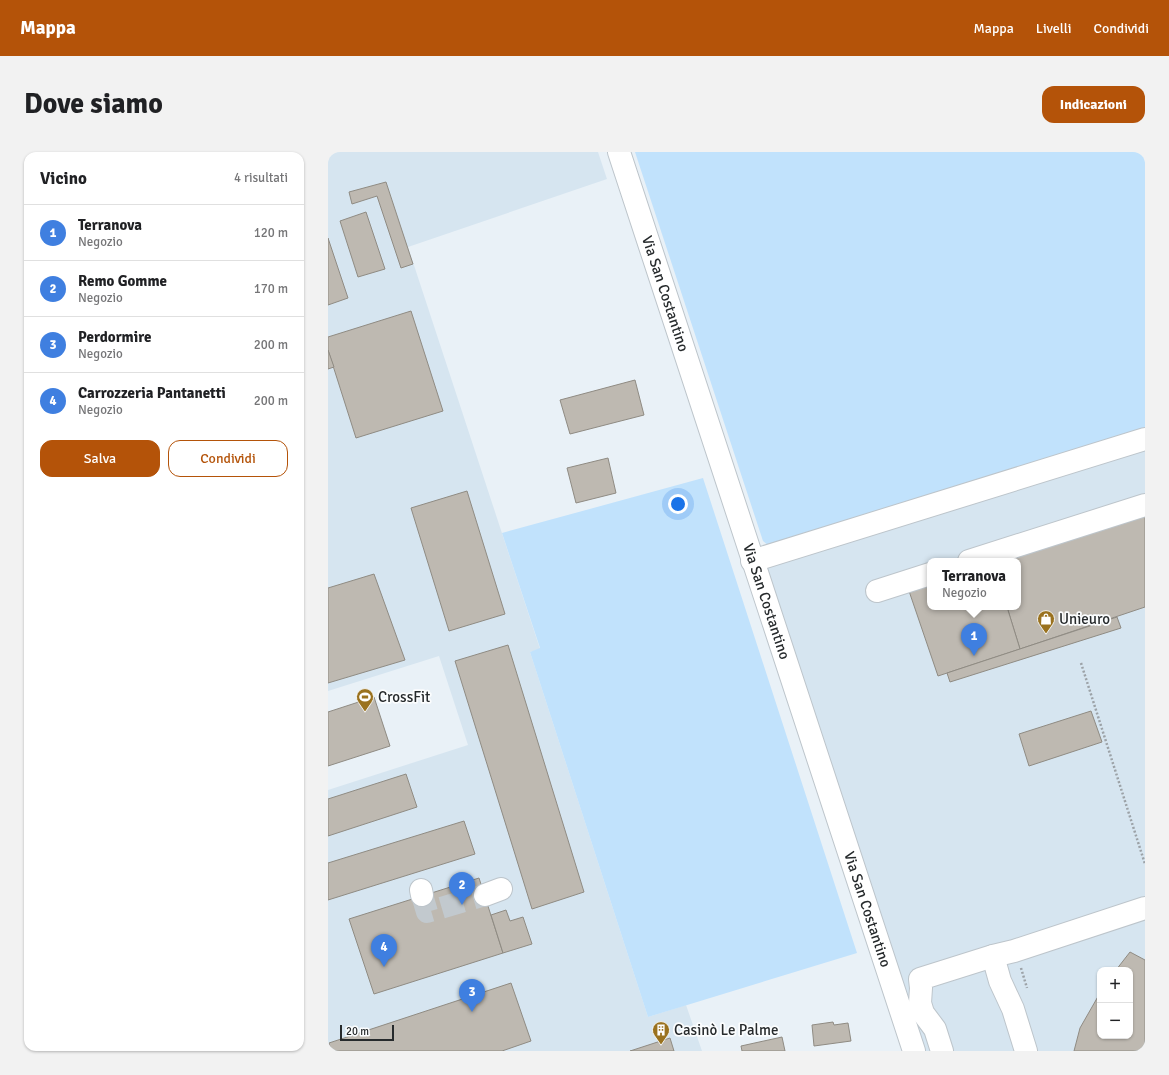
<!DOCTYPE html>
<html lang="it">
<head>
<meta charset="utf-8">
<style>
  :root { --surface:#fff; --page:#f2f2f2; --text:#202124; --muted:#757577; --line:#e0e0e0; --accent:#b45309 }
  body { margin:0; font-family:Signika,sans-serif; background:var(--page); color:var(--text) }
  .controls { position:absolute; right:12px; bottom:12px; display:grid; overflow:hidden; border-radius:8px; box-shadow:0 1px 3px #0004 }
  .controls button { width:36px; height:36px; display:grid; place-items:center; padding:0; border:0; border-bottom:1px solid var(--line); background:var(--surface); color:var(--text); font:20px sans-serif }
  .scale { position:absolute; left:12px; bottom:10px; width:54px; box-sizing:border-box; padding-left:4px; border:2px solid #262a2c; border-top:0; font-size:11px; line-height:14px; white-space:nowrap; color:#262a2c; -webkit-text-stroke:3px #fbfdfe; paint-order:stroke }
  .you { position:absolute; left:350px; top:352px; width:14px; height:14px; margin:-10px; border:3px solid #fff; border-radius:50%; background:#1a73e8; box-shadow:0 0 0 6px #1a73e833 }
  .badge { display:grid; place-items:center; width:26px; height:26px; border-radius:50%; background:var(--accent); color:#fff; font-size:13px; font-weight:700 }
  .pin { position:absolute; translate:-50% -33px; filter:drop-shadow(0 1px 2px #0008) }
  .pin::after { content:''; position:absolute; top:21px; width:14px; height:12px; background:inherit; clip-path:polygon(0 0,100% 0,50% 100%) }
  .popup { position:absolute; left:599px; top:406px; width:94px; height:52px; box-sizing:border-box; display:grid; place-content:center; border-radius:8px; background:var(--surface); filter:drop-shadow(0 1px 3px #0005); font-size:13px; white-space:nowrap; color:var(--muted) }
  .popup b { font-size:15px; color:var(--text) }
  .popup::after { content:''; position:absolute; left:50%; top:100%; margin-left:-8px; border:8px solid transparent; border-top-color:var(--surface) }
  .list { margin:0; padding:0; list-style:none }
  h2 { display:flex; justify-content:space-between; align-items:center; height:52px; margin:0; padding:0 16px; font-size:17px }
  h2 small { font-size:13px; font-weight:400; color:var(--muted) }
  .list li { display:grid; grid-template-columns:26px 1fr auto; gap:12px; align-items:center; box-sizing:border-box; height:56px; padding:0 16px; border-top:1px solid var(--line) }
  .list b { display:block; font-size:15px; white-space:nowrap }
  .list p { margin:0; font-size:13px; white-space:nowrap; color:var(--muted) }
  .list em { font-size:13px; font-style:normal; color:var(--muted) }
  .actions { display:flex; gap:8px; padding:12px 16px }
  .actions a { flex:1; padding:9px 0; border:1px solid var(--accent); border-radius:12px; text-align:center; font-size:14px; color:var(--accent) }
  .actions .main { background:var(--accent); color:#fff }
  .map { position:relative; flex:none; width:817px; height:899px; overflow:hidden; border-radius:12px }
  header { display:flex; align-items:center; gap:24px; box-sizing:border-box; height:56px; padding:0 20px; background:var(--accent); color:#fff }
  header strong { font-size:19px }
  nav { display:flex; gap:22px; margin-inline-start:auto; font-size:14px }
  .intro { display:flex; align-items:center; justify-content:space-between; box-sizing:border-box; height:96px; padding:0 24px }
  h1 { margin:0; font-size:28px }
  .button { padding:10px 18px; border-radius:12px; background:var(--accent); color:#fff; font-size:14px; font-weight:700 }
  main { display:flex; gap:24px; padding:0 24px }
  aside { flex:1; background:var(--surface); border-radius:12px; box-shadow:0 1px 3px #0004 }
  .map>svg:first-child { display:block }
  .built { fill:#d6e5f0; fill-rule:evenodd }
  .green { fill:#c1e2fc }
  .building { fill:#beb9b1; stroke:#8f8b83 }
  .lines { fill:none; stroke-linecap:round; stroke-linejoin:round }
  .minor-tunnel { stroke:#c2c9ce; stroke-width:22; stroke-dasharray:22 11; stroke-linecap:butt }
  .minor-casing { stroke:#bdc5cb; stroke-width:24 }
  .path { stroke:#9ca2a7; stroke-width:2.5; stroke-dasharray:2 2; stroke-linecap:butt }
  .minor { stroke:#fff; stroke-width:22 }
  .labels { text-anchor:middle; stroke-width:3.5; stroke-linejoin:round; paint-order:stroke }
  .street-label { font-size:15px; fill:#262a2c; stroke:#fbfdfe }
  .poi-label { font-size:15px; fill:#262a2c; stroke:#fbfdfe; text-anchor:start }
</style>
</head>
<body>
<header>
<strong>Mappa</strong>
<nav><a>Mappa</a><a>Livelli</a><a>Condividi</a></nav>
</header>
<div class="intro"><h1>Dove siamo</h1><a class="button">Indicazioni</a></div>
<main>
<aside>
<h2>Vicino<small>4 risultati</small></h2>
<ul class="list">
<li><span class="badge" style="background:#3f7fe0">1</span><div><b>Terranova</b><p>Negozio</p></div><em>120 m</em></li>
<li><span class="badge" style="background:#3f7fe0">2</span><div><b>Remo Gomme</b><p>Negozio</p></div><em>170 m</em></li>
<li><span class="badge" style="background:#3f7fe0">3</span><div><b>Perdormire</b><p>Negozio</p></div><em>200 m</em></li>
<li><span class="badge" style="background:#3f7fe0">4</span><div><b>Carrozzeria Pantanetti</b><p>Negozio</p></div><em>200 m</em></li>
</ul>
<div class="actions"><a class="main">Salva</a><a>Condividi</a></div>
</aside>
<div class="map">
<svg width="817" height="899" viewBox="0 0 817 899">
  <rect width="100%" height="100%" fill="#e9f1f7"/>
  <g class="built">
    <path d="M0,0H270L279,27L80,95L212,497L202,500L320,865L358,853L374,899H0V638L140,593L111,504L0,539Z"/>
    <path d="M817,277V899H586L421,400ZM602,409H690V455H602ZM772,818H802V884H772Z"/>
  </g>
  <g class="green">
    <path d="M307,0H817V277L441,394L435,389Z"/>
    <path d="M375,326L529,801L320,865L202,500L212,496L174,381Z"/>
  </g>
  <g class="building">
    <path d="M58,30L85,112L73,116L49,44L24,52L21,40Z"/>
    <path d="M38,60L57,117L30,125L12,69Z"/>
    <path d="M0,86L20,146L0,153Z"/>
    <path d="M83,159L115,259L28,286L0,198V185Z"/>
    <path d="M0,198L6,215L0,217Z"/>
    <path d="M307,228L316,263L242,282L232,248Z"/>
    <path d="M280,306L288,341L248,351L239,316Z"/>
    <path d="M139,339L177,462L121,479L83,356Z"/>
    <path d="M817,362V455L692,497L679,455H690V409H676Z"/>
    <path d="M46,422L77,508L0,531V436Z"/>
    <path d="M602,432V455H679L692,497L610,524L581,439Z"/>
    <path d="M789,465L793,476L622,530L619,521Z"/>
    <path d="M180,493L256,740L204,757L127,509Z"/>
    <path d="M46,545L62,594L0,614V560Z"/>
    <path d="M763,559L774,590L701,614L691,582Z"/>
    <path d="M78,622L89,655L0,684V647Z"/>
    <path d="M136,669L147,702L0,748V711Z"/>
    <path d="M151,726L175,801L46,842L21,767Z"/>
    <path d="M178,758L182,769L195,765L204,792L175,801L163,763Z"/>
    <path d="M802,800L817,808V899H746L752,876L772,841V884H802V818H788Z"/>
    <path d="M183,831L203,889L174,899H3L1,891Z"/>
    <path d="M505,870L506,873L520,871L523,889L486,894L484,873Z"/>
    <path d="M454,885L457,899H414L413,894Z"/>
    <path d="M342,886L346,899H302Z"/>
  </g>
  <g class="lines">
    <path class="minor-tunnel" d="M94,743L99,760L157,743"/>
    <g class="minor-casing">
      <g id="minor">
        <path id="s1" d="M291,0L586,899"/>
        <path d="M424,409L817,287"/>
        <path d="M641,409L817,353"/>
        <path d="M549,439L602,422"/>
        <path d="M93,738L94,743"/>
        <path d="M157,743L173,737"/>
        <path d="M665,804L672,829L685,857L698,899"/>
        <path d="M614,899L607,877L595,861L592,851L593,836L592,827L665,804L686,799L817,756"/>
      </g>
    </g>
    <g class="path">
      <path d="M753,511L817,712"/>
      <path d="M693,816L699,836"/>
    </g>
    <use href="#minor" class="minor"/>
  </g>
  <defs>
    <g id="shop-pin" transform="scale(0.9)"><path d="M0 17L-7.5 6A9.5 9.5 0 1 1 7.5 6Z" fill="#9a721f" stroke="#fbfdfe"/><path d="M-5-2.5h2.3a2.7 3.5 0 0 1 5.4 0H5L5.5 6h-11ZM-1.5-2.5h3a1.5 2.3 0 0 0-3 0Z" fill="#fff"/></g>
    <g id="stadium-pin" transform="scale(0.9)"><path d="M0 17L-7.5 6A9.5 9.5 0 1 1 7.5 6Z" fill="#9a721f" stroke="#fbfdfe"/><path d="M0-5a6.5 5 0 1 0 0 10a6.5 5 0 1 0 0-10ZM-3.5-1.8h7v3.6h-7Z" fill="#fff"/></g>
    <g id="building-pin" transform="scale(0.9)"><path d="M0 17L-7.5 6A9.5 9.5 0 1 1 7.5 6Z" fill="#9a721f" stroke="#fbfdfe"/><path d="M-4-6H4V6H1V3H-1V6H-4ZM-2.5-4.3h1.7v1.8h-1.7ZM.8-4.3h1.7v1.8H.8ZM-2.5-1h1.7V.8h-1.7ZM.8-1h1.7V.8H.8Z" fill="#fff"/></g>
  </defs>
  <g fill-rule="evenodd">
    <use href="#shop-pin" x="718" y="467"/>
    <use href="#stadium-pin" x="37" y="545"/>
    <use href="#building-pin" x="333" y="878"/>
  </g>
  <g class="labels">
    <g class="street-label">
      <text dy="5" stroke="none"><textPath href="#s1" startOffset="149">Via San Costantino</textPath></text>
      <text dy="5" stroke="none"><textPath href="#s1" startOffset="473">Via San Costantino</textPath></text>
      <text dy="5" stroke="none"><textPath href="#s1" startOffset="797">Via San Costantino</textPath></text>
    </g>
    <g class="poi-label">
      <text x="731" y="472">Unieuro</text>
      <text x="50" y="550">CrossFit</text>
      <text x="346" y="883">Casinò Le Palme</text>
    </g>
  </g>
</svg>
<div class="controls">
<button>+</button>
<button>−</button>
</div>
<div class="scale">20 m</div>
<div class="you"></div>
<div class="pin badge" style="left:646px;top:504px;background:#3f7fe0">1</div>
<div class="popup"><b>Terranova</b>Negozio</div>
<div class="pin badge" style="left:134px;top:753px;background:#3f7fe0">2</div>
<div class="pin badge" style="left:144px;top:860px;background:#3f7fe0">3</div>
<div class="pin badge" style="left:56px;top:815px;background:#3f7fe0">4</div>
</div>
</main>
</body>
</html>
